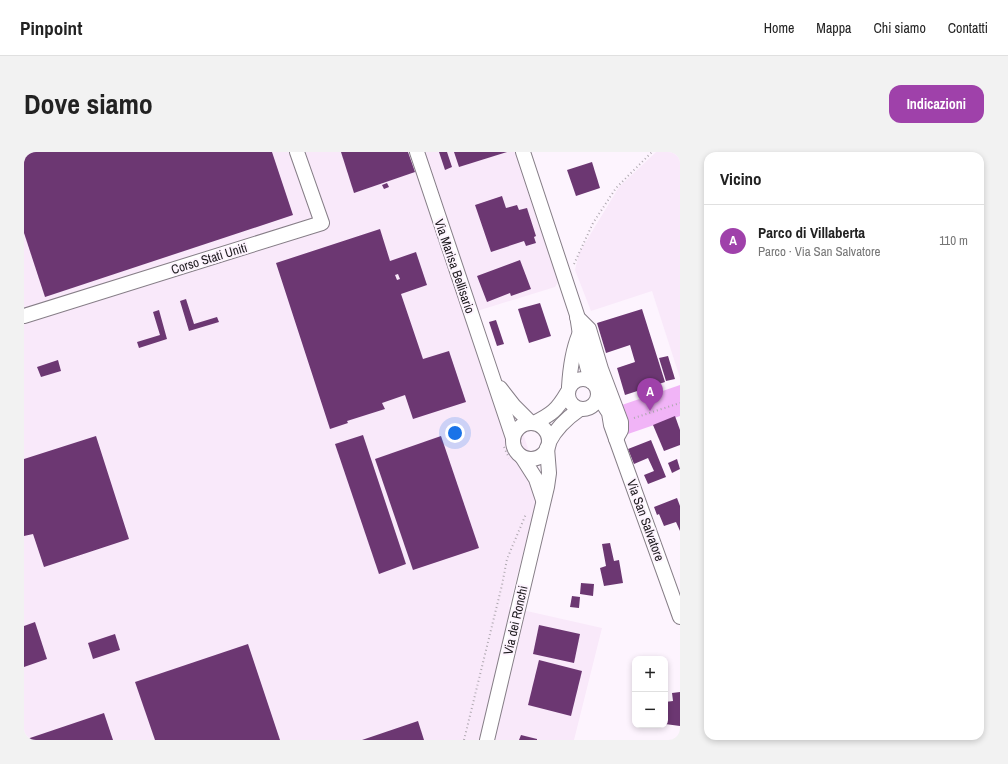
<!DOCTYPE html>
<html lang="it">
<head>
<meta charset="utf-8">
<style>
  :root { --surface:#fff; --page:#f2f2f2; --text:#222; --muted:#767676; --line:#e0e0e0; --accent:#9f41aa }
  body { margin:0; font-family:"Archivo Narrow",sans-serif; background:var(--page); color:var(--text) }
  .controls { position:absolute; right:12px; bottom:12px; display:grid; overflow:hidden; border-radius:8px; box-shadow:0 2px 6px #0003 }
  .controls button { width:36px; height:36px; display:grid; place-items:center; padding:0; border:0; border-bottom:1px solid var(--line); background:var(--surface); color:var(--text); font:20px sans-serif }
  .you { position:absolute; left:431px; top:281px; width:14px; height:14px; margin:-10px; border:3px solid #fff; border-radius:50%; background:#1a73e8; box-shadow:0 0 0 6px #1a73e833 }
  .badge { display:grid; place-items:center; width:26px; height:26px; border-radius:50%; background:var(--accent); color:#fff; font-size:13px; font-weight:700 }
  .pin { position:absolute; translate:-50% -33px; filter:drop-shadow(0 1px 2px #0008) }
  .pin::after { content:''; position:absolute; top:21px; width:14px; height:12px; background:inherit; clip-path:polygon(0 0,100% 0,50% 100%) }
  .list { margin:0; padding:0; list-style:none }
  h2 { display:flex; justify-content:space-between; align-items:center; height:52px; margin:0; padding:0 16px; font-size:17px }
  h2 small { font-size:13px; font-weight:400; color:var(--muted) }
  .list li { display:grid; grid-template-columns:26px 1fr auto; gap:12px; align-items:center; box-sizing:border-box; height:72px; padding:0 16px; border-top:1px solid var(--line) }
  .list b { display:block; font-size:15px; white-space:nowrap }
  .list p { margin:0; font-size:13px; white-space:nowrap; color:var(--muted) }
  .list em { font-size:13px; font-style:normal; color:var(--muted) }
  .map { position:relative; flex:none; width:656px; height:588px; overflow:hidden; border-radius:12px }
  header { display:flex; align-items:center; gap:24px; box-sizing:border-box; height:56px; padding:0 20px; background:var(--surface); border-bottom:1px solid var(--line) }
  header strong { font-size:19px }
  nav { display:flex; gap:22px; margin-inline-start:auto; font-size:14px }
  .intro { display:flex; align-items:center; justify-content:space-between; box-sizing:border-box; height:96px; padding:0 24px }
  h1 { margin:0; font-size:28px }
  .button { padding:10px 18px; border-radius:12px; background:var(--accent); color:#fff; font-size:14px; font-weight:700 }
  main { display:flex; gap:24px; padding:0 24px }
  aside { flex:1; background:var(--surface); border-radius:12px; box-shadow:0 2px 6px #0003 }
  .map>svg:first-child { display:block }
  .built { fill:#f9e9fa }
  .green { fill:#f1b4f7 }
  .building { fill:#6c3772; fill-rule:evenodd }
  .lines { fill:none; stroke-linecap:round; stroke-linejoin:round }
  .minor-casing { stroke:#867e87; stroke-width:16 }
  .path { stroke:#afa8b0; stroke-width:2; stroke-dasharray:1 3; stroke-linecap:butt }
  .minor { stroke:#fff; stroke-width:14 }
  .labels { text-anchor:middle; stroke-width:4; stroke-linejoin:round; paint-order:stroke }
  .street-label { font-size:13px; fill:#1e1b1f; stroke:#fdf4fe }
</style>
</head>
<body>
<header>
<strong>Pinpoint</strong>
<nav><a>Home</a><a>Mappa</a><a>Chi siamo</a><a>Contatti</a></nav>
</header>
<div class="intro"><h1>Dove siamo</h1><a class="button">Indicazioni</a></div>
<main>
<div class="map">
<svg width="656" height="588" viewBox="0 0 656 588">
  <rect width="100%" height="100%" fill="#fdf4fe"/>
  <g class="built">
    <path d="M0,0H503L539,122L531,135L453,159L485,255L498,278L508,309L514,315L517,326L516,337L485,455L578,476L550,588H0Z"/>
    <path d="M632,0H656V226L628,139L567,159L551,118L555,101L595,35Z"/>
  </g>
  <path class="green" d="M656,233V264L604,282L595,254Z"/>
  <g class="building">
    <path d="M0,0H248L269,63L21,145L0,81Z"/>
    <path d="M317,0H384L391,20L330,41Z"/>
    <path d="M415,0H423L428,15L421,18Z"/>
    <path d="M430,0H483L435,15Z"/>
    <path d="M568,10L576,36L552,44L543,18Z"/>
    <path d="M363,31L365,35L360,37L358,33Z"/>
    <path d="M478,44L482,56L493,53L495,58L503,56L512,84L510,85L512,91L502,94L500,89L467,100L451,53Z"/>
    <path d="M356,77L366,109L392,100L403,133L377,142L399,207L425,199L442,250L389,267L381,243L358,251L361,257L323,269L324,271L306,277L252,111ZM374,122L376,127L373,128L371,123Z"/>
    <path d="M496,108L507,137L487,144L486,141L463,150L453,124Z"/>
    <path d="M162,147L170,172L193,165L195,170L165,179L156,149Z"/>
    <path d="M516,151L527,184L505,191L494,157Z"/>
    <path d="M618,157L641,230L601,243L593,216L611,210L606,193L582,201L573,171Z"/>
    <path d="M135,158L143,187L115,196L113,190L136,183L129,160Z"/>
    <path d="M472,168L480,192L473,194L465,170Z"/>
    <path d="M644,204L651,227L642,229L635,206Z"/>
    <path d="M34,208L37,219L17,225L13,215Z"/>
    <path d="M651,264L656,278V293L640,299L629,273Z"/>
    <path d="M339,283L382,412L355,422L311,292Z"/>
    <path d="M72,284L105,387L20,415L9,382L0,384V307Z"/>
    <path d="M417,284L455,396L389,418L351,307Z"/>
    <path d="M627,288L642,325L624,332L620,323L630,319L624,306L610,312L604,297Z"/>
    <path d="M653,307L656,317L648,321L644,311Z"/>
    <path d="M653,346L656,354V379L652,370L640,374L635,362L633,363L630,355Z"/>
    <path d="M586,391L590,409L595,408L599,431L580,434L576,416L582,414L578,392Z"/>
    <path d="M557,431L570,432L569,444L556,442Z"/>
    <path d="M548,444L556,445L555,456L546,455Z"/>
    <path d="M11,470L23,507L0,515V474Z"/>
    <path d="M515,473L556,482L550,511L509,502Z"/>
    <path d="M91,482L96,498L69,507L64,491Z"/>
    <path d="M224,492L256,588H131L111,530Z"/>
    <path d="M515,508L558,519L547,564L504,553Z"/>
    <path d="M656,540V574L641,572V550L649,549L648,541Z"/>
    <path d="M80,561L89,588H0Z"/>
    <path d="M394,569L400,588H338Z"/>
    <path d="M497,583L513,587V588H495Z"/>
  </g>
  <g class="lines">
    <g class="minor-casing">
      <g id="minor">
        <path d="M393,0L489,286"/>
        <path d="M499,0L553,163C556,186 560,208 568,230"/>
        <path d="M0,164L298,71L273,0"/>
        <path d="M553,165L565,177L577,217L597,270V278L592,287"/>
        <circle cx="559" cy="242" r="15"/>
        <path d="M545,235C546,218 548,200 555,183"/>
        <path d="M476,236L490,254L507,271"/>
        <path d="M574,244L585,261L587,273L656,465"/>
        <path d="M510,271C528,262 533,258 543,241"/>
        <circle cx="507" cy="289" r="18"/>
        <path d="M525,290C532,276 543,266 556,257"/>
        <path d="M498,305L512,327L519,348"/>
        <path d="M463,588L523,335L525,321L523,296"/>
      </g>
    </g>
    <g class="path">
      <path d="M550,112L569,71L592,36L628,0"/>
      <path d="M610,266L656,251"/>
      <path d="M480,295L485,306"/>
      <path d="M440,588L478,433L483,407L502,362"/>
    </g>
    <use href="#minor" class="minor"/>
  </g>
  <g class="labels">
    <g class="street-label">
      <text transform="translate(185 106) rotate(-17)" y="5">Corso Stati Uniti</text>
      <text transform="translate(431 114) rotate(71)" y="5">Via Marisa Bellisario</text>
      <text transform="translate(622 368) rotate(70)" y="5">Via San Salvatore</text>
      <text transform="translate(491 468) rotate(-77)" y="5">Via dei Ronchi</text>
    </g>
  </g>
</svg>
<div class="controls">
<button>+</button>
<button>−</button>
</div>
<div class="you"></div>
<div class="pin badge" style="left:626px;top:259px">A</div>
</div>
<aside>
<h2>Vicino<small></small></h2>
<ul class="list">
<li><span class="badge">A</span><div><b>Parco di Villaberta</b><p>Parco · Via San Salvatore</p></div><em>110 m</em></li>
</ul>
</aside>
</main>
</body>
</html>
